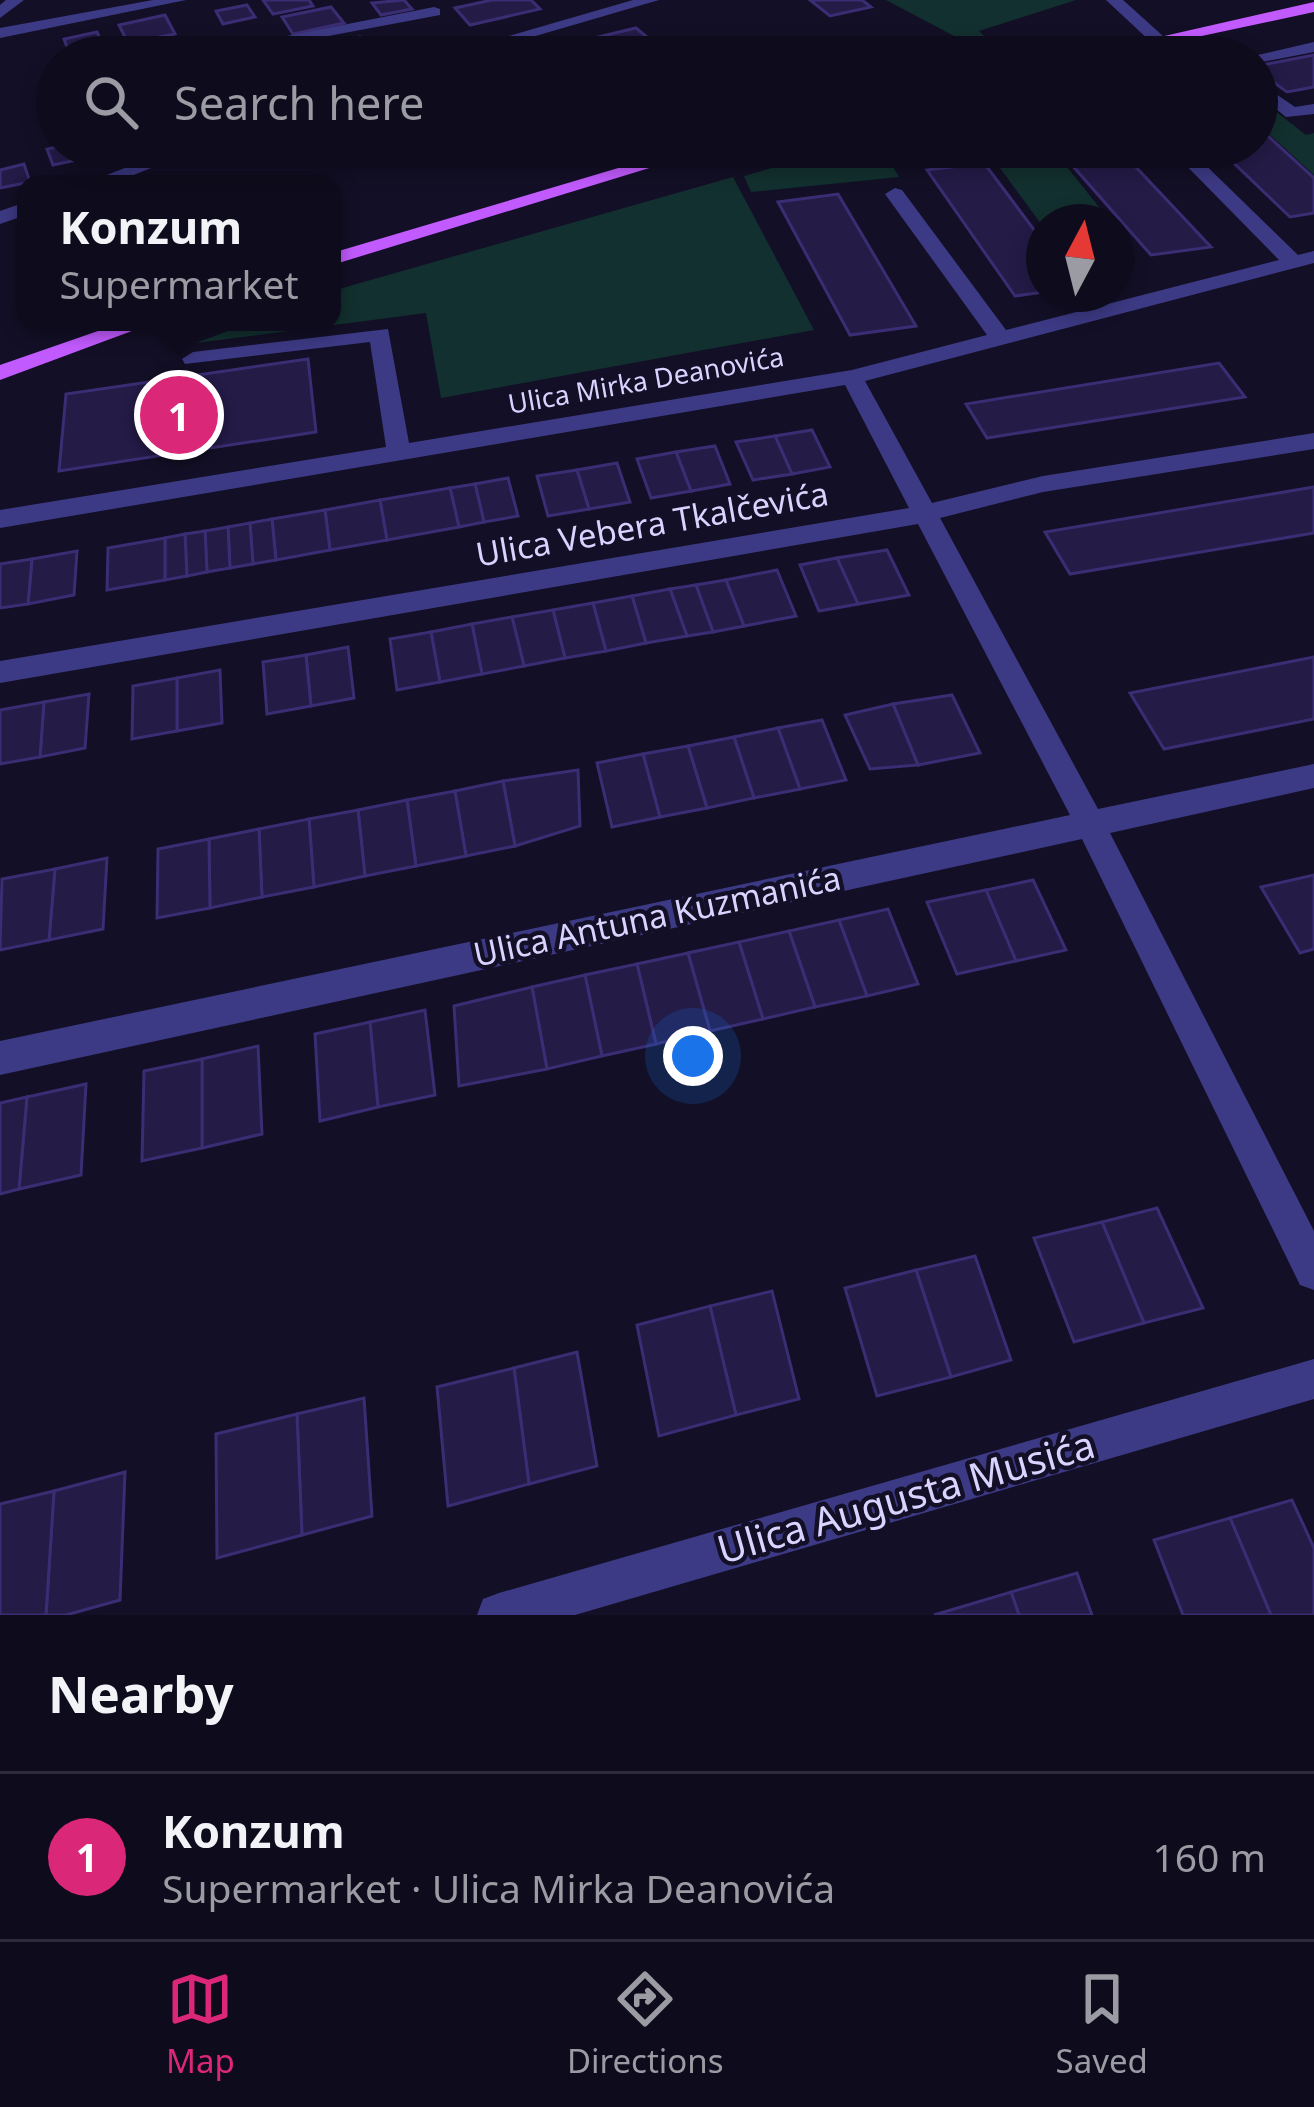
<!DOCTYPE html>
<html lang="en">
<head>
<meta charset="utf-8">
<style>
  :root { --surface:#0e0b1c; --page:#1c1929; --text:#f1f3f6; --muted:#9b9ba3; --line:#2e2b3b; --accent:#db2777 }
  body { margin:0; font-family:"Noto Sans",sans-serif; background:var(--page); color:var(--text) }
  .compass { position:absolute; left:1026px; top:204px; width:108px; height:108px; border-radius:50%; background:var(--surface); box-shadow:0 6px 18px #0003; rotate:7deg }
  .you { position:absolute; left:693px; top:1056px; width:42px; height:42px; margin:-30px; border:9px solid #fff; border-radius:50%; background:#1a73e8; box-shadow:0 0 0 18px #1a73e833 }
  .badge { display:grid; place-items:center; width:78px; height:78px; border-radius:50%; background:var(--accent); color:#fff; font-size:39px; font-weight:700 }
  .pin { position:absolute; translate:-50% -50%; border:6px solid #fff; box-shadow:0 3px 12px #0006 }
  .popup { position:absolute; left:17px; top:175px; width:324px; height:156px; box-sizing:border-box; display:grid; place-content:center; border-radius:24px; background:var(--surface); filter:drop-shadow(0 3px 9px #0005); font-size:39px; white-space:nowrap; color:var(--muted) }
  .popup b { font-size:45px; color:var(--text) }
  .popup::after { content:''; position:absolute; left:50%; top:100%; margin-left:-24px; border:24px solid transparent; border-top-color:var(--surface) }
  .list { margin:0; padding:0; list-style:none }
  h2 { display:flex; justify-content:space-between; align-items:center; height:156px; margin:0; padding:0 48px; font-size:51px }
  h2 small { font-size:39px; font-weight:400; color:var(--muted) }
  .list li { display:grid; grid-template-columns:78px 1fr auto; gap:36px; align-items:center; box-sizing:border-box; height:168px; padding:0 48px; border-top:3px solid var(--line) }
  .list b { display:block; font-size:45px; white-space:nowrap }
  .list p { margin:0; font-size:39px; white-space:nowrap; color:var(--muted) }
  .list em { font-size:39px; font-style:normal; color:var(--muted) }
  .icon { flex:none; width:66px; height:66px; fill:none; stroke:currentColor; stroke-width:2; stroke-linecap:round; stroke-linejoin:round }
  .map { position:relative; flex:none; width:1314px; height:1615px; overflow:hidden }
  .search { position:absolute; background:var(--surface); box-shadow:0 6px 18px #0003; left:36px; right:36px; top:36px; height:132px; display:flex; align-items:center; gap:30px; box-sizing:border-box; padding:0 42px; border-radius:66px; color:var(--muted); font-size:45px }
  .sheet { height:324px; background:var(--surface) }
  nav { display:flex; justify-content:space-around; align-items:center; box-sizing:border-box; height:168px; border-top:3px solid var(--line); background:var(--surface); font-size:33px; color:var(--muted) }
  nav a { display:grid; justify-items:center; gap:6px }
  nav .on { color:var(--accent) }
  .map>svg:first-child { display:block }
  .green { fill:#12302f }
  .building { fill:#241b47; stroke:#3b2d73; stroke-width:3 }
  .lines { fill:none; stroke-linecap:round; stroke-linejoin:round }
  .minor { fill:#3d3a85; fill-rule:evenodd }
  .major { fill:#c25bff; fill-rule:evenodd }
  .labels { text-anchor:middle; stroke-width:9; stroke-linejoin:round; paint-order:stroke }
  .far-street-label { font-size:27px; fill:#d9d4ff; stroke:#130f26 }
  .street-label { font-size:33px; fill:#d9d4ff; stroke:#130f26 }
  .near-street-label { font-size:39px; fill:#d9d4ff; stroke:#130f26 }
</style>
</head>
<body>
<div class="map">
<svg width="1314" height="1615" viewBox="0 0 1314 1615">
  <rect width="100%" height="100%" fill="#130f26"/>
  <g class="green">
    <path d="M886,0H1076L979,31L996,47L1029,44L1035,55L982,57L988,54Z"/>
    <path d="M1257,97L1306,135L1314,133V175L1257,123Z"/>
    <path d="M845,147H1051L1111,222H1044V228L986,149L891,163L899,177L751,192L744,176Z"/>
    <path d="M733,177L814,330L441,398L426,313L196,343L252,322H332V292L346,287Z"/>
  </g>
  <g class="building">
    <path d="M263,0H309L313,6L273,14Z"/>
    <path d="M404,0L412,9L381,15L372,3Z"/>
    <path d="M492,0H531L540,9L470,25L455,8Z"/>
    <path d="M810,0H862L871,7L830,16Z"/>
    <path d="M247,5L255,17L223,24L216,11Z"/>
    <path d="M331,7L344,23L293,34L282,17Z"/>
    <path d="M165,15L175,34L128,43L119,25Z"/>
    <path d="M636,28L671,57H515Z"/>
    <path d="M97,32L103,45L69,52L64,39Z"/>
    <path d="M360,37L370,50L338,57L328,44Z"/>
    <path d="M1314,55V87L1287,92L1257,70V66Z"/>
    <path d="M1257,126L1314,178V213L1290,217L1217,147H1257Z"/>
    <path d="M57,147H87L91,157L53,165L47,149Z"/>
    <path d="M1056,147H1117L1211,247L1151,255Z"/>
    <path d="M984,163L1044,243V292L1015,296L927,170Z"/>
    <path d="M24,164L30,182L0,188V170Z"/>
    <path d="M838,194L916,326L850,335L778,202Z"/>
    <path d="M308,359L316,432L59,471L66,394Z"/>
    <path d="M1219,363L1245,397L987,438L966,404Z"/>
    <path d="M812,430L830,467L792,474L775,436Z"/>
    <path d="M775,436L792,474L753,480L736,442Z"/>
    <path d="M715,446L730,484L691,491L676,452Z"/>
    <path d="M676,452L691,491L651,498L637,459Z"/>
    <path d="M617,463L630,502L589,509L577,470Z"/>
    <path d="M577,470L589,509L548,516L537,476Z"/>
    <path d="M508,478L518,516L484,522L475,484Z"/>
    <path d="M475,484L484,522L459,527L450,488Z"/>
    <path d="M1314,487V533L1070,574L1045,532Z"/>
    <path d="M450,488L459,527L387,540L380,500Z"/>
    <path d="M380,500L387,540L330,550L325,510Z"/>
    <path d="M325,510L330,550L276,560L272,519Z"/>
    <path d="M272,519L276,560L253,564L250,523Z"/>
    <path d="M250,523L253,564L230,568L228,527Z"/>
    <path d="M228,527L230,568L207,572L205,531Z"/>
    <path d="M205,531L207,572L187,576L185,534Z"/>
    <path d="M185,534L187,576L165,580V538Z"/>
    <path d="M165,538V580L107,590L108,548Z"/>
    <path d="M887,550L909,595L858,604L837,558Z"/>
    <path d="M77,551L74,595L28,604L32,559Z"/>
    <path d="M837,558L858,604L819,611L800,565Z"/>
    <path d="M32,559L28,604L0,608V564Z"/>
    <path d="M777,570L796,616L744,626L726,580Z"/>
    <path d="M726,580L744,626L713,632L696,585Z"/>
    <path d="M696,585L713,632L687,636L670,589Z"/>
    <path d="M670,589L687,636L646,643L632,596Z"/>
    <path d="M632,596L646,643L606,651L593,603Z"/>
    <path d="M593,603L606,651L565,658L553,610Z"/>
    <path d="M553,610L565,658L524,666L512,617Z"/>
    <path d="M512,617L524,666L482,674L472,624Z"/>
    <path d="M472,624L482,674L440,682L431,632Z"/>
    <path d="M431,632L440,682L397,690L390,639Z"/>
    <path d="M348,647L354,698L311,706L306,655Z"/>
    <path d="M306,655L311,706L267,714L263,662Z"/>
    <path d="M1314,657V719L1164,749L1130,693Z"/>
    <path d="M220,670L222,723L177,731V678Z"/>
    <path d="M177,678V731L132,739L133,686Z"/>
    <path d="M89,694L85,748L40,757L44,702Z"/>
    <path d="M952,695L980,753L918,765L893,704Z"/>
    <path d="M44,702L40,757L0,764V710Z"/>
    <path d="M893,704L918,765L870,769L845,715Z"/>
    <path d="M822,720L846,780L800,789L778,728Z"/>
    <path d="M778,728L800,789L754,798L734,737Z"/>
    <path d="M734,737L754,798L707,808L688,746Z"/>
    <path d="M688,746L707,808L660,817L643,754Z"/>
    <path d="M643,754L660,817L612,827L597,763Z"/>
    <path d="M578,770L580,826L515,846L503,781Z"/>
    <path d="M503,781L515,846L466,856L455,791Z"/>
    <path d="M455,791L466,856L416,866L407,800Z"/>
    <path d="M407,800L416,866L365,876L358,810Z"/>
    <path d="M358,810L365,876L314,887L309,819Z"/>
    <path d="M309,819L314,887L262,897L259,829Z"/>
    <path d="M259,829L262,897L210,908L209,839Z"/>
    <path d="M209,839L210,908L157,918L158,849Z"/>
    <path d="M107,858L103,929L49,940L55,869Z"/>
    <path d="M55,869L49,940L0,950L2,879Z"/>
    <path d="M1314,875V949L1300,953L1261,887Z"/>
    <path d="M1033,880L1066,950L1016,961L986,890Z"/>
    <path d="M986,890L1016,961L957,974L927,902Z"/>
    <path d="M888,909L918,984L867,996L839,920Z"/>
    <path d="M839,920L867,996L815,1007L789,931Z"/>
    <path d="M789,931L815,1007L763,1019L739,942Z"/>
    <path d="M739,942L763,1019L710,1031L688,953Z"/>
    <path d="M688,953L710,1031L656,1044L637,964Z"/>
    <path d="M637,964L656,1044L602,1056L585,975Z"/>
    <path d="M585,975L602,1056L547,1069L532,987Z"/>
    <path d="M532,987L547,1069L459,1086L454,1006Z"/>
    <path d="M425,1010L435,1095L378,1107L370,1022Z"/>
    <path d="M370,1022L378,1107L320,1121L315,1034Z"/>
    <path d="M258,1046L262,1134L202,1148V1059Z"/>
    <path d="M202,1059V1148L142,1161L144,1071Z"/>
    <path d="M86,1084L81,1175L19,1189L27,1097Z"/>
    <path d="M27,1097L19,1189L0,1194V1103Z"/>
    <path d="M1157,1208L1203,1308L1144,1323L1102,1222Z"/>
    <path d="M1102,1222L1144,1323L1074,1342L1034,1238Z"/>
    <path d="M975,1256L1011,1360L951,1377L916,1270Z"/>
    <path d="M916,1270L951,1377L877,1396L845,1288Z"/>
    <path d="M772,1291L799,1399L736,1415L710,1306Z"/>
    <path d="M710,1306L736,1415L659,1436L637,1325Z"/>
    <path d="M577,1352L597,1466L529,1484L514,1368Z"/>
    <path d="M514,1368L529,1484L448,1506L437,1387Z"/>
    <path d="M364,1398L372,1516L302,1535L297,1414Z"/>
    <path d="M297,1414L302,1535L217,1558L216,1434Z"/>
    <path d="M125,1472L120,1600L66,1615H46L54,1491Z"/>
    <path d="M54,1491L46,1615H0V1504Z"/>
    <path d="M1292,1500L1314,1548V1615H1271L1230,1518Z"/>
    <path d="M1230,1518L1271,1615H1183L1154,1540Z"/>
    <path d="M1077,1573L1092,1615H1019L1011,1592Z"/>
    <path d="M1011,1592L1019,1615H934Z"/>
  </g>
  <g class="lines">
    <g class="minor">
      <path d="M6,0H24L0,18V5Z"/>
      <path d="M153,0H186L0,38V28Z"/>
      <path d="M633,0H659L463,57H436Z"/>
      <path d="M1106,0H1123L1163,36V42H1151Z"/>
      <path d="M434,7L440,9V15L216,57H181Z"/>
      <path d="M1314,42V52L1257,63V57H1249Z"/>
      <path d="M1257,81L1295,107L1314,104V114L1286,117L1257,94Z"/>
      <path d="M178,147H204L111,184H84Z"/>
      <path d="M1168,147H1187L1298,255L1314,251V263L865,381L932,503L1043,476L1314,433V449L1043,492L940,518L1098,809L1314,764V788L1110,833L1314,1231V1290L1300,1285L1082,839L0,1075V1041L1070,815L918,524L0,683V661L909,508L845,385L0,528V510L386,447L370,342L185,364L182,359L193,352L388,329L409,443L852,370L987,335L885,194L895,188L902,190L1006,330L1279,260Z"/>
      <path d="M26,202V215L0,224V211Z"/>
      <path d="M1314,1359V1399L575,1615H477L483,1599L499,1593Z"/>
    </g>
    <g class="major">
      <path d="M1314,2V12L1103,57H1072Z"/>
      <path d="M689,147H718L332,265V253Z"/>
      <path d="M124,322H156L0,380V365Z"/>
    </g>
  </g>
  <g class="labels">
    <g class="far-street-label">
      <text transform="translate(646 381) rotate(-10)" y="9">Ulica Mirka Deanovića</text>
    </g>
    <g class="street-label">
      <text transform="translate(652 524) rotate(-10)" y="12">Ulica Vebera Tkalčevića</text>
      <text transform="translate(657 916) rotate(-12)" y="12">Ulica Antuna Kuzmanića</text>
    </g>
    <g class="near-street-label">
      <text transform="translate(906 1497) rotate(-16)" y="14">Ulica Augusta Musića</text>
    </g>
  </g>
</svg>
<svg class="compass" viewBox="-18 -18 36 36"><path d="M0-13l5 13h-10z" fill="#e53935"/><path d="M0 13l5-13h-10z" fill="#9b9ba3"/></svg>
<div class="you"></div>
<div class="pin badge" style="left:179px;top:415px">1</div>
<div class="popup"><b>Konzum</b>Supermarket</div>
<div class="search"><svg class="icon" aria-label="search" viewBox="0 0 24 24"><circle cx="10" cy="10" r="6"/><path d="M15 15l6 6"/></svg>Search here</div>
</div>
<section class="sheet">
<h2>Nearby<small></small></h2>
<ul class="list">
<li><span class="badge">1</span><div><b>Konzum</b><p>Supermarket · Ulica Mirka Deanovića</p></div><em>160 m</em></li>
</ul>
</section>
<nav>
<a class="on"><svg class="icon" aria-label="map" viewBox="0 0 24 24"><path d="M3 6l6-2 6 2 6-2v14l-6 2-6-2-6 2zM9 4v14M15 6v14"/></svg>Map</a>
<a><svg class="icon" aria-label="directions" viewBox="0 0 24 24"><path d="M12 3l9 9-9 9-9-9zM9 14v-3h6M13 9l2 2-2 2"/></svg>Directions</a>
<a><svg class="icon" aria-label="saved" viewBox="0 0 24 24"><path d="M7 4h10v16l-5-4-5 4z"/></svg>Saved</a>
</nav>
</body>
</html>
